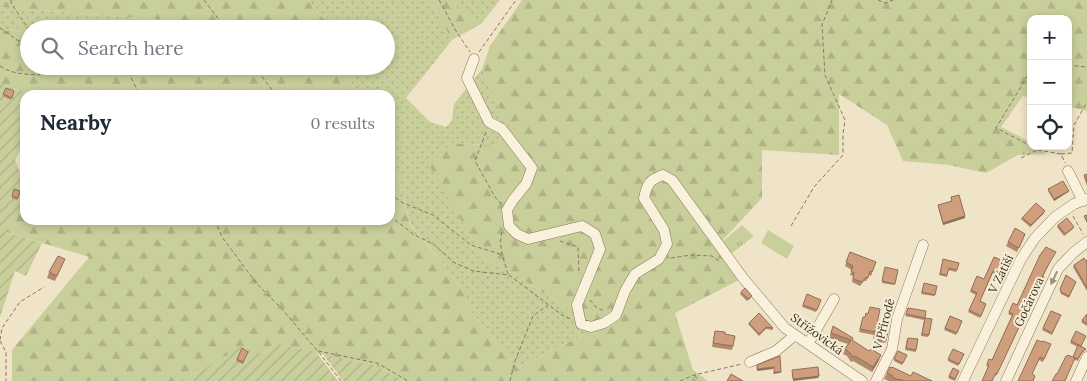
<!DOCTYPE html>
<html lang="en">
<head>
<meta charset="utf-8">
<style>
  :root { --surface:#fff; --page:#f6f6f7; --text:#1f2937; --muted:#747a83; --line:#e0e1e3 }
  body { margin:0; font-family:Lora,serif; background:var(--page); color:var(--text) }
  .controls { position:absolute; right:15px; top:15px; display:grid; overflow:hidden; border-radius:10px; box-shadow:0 2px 8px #0003 }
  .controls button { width:45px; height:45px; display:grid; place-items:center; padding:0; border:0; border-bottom:1px solid var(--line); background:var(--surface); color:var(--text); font:25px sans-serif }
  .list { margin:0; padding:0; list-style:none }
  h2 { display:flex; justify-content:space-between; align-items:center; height:65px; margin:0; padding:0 20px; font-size:21px }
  h2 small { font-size:16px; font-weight:400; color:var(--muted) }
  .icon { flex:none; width:28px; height:28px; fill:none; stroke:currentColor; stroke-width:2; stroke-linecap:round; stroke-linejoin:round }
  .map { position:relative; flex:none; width:1087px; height:381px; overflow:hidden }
  .search { position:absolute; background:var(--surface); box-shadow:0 2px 8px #0003; left:20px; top:20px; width:375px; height:55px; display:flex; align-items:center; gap:12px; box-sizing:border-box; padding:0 18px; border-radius:28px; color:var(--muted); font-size:19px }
  .panel { position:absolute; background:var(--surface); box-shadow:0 2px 8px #0003; left:20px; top:90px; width:375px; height:135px; border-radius:15px }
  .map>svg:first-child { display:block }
  .grass { fill:url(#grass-dots) }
  .forest { fill:url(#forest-firs) }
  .park { fill:url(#park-tufts) }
  .garden { fill:url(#garden-furrows) }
  .pitch { fill:#c9cf9b }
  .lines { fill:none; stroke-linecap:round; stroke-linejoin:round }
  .minor-casing { stroke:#8d765c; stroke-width:11 }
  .path { stroke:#8d765c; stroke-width:1; stroke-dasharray:4 2.5; stroke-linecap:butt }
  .minor { stroke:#faf1dc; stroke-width:10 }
  .wall { fill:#b2896c }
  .shaded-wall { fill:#916f58 }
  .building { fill:#cf9f7d; stroke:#916f58 }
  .oneway { fill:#9c907e }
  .labels { text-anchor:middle; stroke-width:4; stroke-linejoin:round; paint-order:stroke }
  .street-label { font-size:12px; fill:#3d2e20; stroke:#f7eed8 }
</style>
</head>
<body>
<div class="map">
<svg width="1087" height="381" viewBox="0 0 1087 381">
  <defs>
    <pattern id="grass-dots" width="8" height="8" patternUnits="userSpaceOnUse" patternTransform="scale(1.25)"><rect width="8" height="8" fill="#c9cf9b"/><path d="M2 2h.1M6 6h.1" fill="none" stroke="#aeb285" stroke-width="1.8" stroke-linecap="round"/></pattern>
    <pattern id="forest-firs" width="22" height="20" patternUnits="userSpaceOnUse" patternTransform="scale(1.25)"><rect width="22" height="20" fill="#c9cf9b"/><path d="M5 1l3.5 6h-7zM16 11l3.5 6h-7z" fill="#aeb285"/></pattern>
    <pattern id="park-tufts" width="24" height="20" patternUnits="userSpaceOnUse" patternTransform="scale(1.25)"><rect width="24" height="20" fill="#c9cf9b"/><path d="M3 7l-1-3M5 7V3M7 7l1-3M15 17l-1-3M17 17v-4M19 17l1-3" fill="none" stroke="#aeb285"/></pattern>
    <pattern id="garden-furrows" width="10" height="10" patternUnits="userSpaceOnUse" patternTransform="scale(1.25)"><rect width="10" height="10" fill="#c9cf9b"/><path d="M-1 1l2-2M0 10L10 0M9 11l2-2" fill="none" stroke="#aeb285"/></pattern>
  </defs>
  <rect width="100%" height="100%" fill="#f0e4c8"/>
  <!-- grass -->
  <path class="grass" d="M 308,0 L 430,0 L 452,40 L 406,98 L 430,122 L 446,127 L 452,120 L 454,104 L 482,69 L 509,128 L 501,138 L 498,146 L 453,143 L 430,165 L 484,260 L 504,268 L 599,327 L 517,368 L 470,310 L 465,294 L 449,271 L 410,224 L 398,175 L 390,172 L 390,95 L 358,95 L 342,66 L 386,66 L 386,29 L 334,29 L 318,13 Z
    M 452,0 L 500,0 L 481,24 L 458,10 Z
    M 0,7 L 277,29 L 29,29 L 29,32 L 0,30 Z"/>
  <!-- forest -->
  <path class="forest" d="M 0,0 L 308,0 L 318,13 L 334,29 L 277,29 L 0,7 Z
    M 430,0 L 452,0 L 458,10 L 481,24 L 452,40 Z
    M 522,0 L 1087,0 L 1087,111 L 1068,106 L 1068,19 L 1031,19 L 1031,98 L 1023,96 L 1001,127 L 1031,142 L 1031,146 L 1038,146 L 1046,154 L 1018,155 L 986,173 L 949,165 L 903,161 L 887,125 L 839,94 L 839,155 L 762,150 L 762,198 L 720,243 L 739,280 L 675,313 L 693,370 L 708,381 L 404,381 L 376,366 L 274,343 L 264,355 L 204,369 L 180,381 L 12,381 L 12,350 L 89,257 L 6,232 L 22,209 L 25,201 L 25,220 L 390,220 L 390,172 L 398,175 L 410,225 L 449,271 L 465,294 L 470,310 L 517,368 L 599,327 L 504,268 L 484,260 L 429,165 L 453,143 L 498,146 L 501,138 L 509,129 L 482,69 L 490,46 Z
    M 0,30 L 29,32 L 29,66 L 342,66 L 358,95 L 32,95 L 0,83 Z"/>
  <!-- park -->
  <path class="park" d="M 742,225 L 754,236 L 731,254 L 722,242 Z"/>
  <!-- garden -->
  <path class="garden" d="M 0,83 L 32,95 L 25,95 L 25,141 L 15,160 C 20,173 28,188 25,202 C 22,213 12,223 6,232 L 42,243 L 26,276 L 15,271 L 0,317 Z
    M 274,343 L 316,352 L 338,381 L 180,381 L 204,369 L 242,346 L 264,355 Z
    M 323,354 L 376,366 L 404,381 L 343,381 Z"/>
  <!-- pitch -->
  <path class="pitch" d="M 768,230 L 794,246 L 787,259 L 761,243 Z"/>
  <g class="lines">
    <defs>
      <path id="minor" d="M 474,59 L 467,78 L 489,122 L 502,129 L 532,168 L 526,184 L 513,200 L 507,210 L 509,226 L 517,234 L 528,239 L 582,226 L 595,234 L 600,249 L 577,305 L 581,324 L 591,327 L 604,323 L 616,315 L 625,291 L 635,274 L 659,259 L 667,244 L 664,230 L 644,198 C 647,184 649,180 663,175 L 672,180 L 743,278 L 785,328 L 862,381
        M 1068,171 L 1083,201
        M 808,344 L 834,299
        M 750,362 L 776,351 L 795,335
        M 876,381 L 892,349 L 897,319 L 923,245
        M 963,381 L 1021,259 L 1035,238 L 1055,217 L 1074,204 L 1087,199
        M 1006,381 L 1058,269 L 1073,253 L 1087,242
        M 1076,381 L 1087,357"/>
    </defs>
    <!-- minor casing -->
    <use href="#minor" class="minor-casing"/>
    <!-- path -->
    <path class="path" d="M 11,0 L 11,3 L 29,30
      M 204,0 L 226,29
      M 439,0 L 456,31 L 470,52
      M 878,0 L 885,3 L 893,0
      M 0,28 L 17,40 L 29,44
      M 479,52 L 516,0
      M 1068,65 L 1087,67
      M 0,66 C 11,74 25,74 39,75 L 50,66
      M 65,66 C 74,75 77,76 89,72 L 92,66
      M 126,66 L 126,68 L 140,95
      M 254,66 L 276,95
      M 1031,70 L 996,128 L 1031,146
      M 486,132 L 475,161 L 495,197 L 501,204
      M 1032,147 L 1038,150 L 1061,154 L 1065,163
      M 1061,154 L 1072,153 L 1074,125 L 1087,102
      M 1021,158 L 1037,150
      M 390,194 L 403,203 L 433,215 L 471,245 L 503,255
      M 1073,216 L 1083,234
      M 215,220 L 222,237 L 257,284 L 282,309 L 321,355 L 341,381
      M 395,220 L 413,234 L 433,244 L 455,263 L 473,271 L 509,275 L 562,315 L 571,319
      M 791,226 L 814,187 L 843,155 L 843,134 L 845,120 L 825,75 L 822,25 L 832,0
      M 502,232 C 498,245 504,261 508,274
      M 560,241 L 578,247 L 579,274
      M 671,258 L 691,255 L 712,256 L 720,262
      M 590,300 L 596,307 L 604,311
      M 0,340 L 2,328 L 20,302 L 44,287
      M 0,341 L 6,352 L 6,381
      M 318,351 L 377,363 L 408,381
      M 695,375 L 698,381
      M 510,381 L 515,361 L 533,316 L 548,305
      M 680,381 L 694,375 L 742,364"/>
    <!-- minor -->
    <use href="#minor" class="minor"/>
  </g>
  <!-- wall -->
  <path class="wall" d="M 6,88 L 14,91 L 11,100 L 3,96 Z
    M 1087,174 L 1087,186 L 1084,177 L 1084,175 Z
    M 14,189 L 20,191 L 17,200 L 12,198 Z
    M 1048,189 L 1068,192 L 1054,201 L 1048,191 Z
    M 951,197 L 965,218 L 943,225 L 938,207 L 938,205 L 951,202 Z
    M 1044,213 L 1030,227 L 1021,219 L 1022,218 Z
    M 1058,225 L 1074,227 L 1073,229 L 1064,236 L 1057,227 Z
    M 1025,234 L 1017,252 L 1006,246 L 1008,242 Z
    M 850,252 L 876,262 L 871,276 L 869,275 L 866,281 L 864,281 L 860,286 L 852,282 L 853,276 L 850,275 L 852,270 L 845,266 Z
    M 1056,252 L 1049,263 L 1043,277 L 1038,290 L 1036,291 L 996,376 L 995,375 L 989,367 L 986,366 L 987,364 L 992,360 L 1012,316 L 1008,314 L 1013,303 L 1017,305 Z
    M 65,259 L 55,281 L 47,278 L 49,272 Z
    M 943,259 L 959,263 L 956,272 L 948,270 L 947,277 L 939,275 Z
    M 1087,260 L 1087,291 L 1073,267 L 1074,265 Z
    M 1006,262 L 1000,276 L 993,273 L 980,301 L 986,304 L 980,318 L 968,312 L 976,295 L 970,292 L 977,276 L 984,279 Z
    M 885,269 L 898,270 L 894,285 L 882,283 Z
    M 1066,275 L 1076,282 L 1069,298 L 1061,294 L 1060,290 Z
    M 924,283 L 937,286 L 934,296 L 921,294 Z
    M 741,292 L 751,298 L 747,301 L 740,294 Z
    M 807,294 L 821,300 L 816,312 L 802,307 Z
    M 908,308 L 925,318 L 924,320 L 905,316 Z
    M 1051,311 L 1061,315 L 1052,335 L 1042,330 Z
    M 866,313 L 876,329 L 886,341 L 885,343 L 873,341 L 874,335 L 859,332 L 863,317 L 865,317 Z
    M 1087,314 L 1087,326 L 1081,322 Z
    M 950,316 L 962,321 L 956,335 L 944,330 Z
    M 924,320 L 929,335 L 928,337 L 921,336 Z
    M 749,323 L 773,328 L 773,330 L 766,329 L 759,336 L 748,324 Z
    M 833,326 L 879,360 L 872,372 L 853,361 L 851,362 L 847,356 L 843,354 L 845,349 L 848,344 L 829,338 Z
    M 715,331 L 725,334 L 733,346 L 732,350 L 712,347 Z
    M 1076,331 L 1081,346 L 1085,350 L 1081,354 L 1078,361 L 1075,360 L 1057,374 L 1073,357 L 1078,347 L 1070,343 Z
    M 907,339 L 916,350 L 916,352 L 905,350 Z
    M 1051,344 L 1043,362 L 1039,360 L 1018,381 Z
    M 242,348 L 248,352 L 243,364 L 236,361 Z
    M 964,354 L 958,366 L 948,361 L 948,359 Z
    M 907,355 L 902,365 L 894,361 L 894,359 Z
    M 953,368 L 959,371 L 955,381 L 948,378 Z
    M 887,373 L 911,376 L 932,381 L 889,381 L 884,379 Z"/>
  <!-- shaded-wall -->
  <path class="shaded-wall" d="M 1069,191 L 1068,192 L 1054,201 L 1054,199 Z
    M 1045,211 L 1044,213 L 1030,227 L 1031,225 Z
    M 965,216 L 965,218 L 943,225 L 943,223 Z
    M 881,355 L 879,360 L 872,372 L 873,367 Z
    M 774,367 L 773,369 L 757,371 L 757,369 Z
    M 774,372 L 781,372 L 780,373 L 773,374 Z
    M 819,376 L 818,378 L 793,381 L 793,379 Z"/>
  <!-- building -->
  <path class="building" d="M 6,88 L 14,91 L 12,98 L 3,94 Z
    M 1087,174 L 1087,182 L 1084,175 Z
    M 1063,181 L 1069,191 L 1054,199 L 1048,189 Z
    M 14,189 L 20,191 L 18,198 L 12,196 Z
    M 959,195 L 965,216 L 943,223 L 938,205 L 952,201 L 951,197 Z
    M 1036,203 L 1045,211 L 1031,225 L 1022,218 Z
    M 1087,215 L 1087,222 L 1084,216 Z
    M 1067,218 L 1074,227 L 1065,234 L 1058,225 Z
    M 1015,228 L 1025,234 L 1019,248 L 1008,242 Z
    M 1046,247 L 1056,252 L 1050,262 L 1042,277 L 1044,277 L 1039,288 L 1037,289 L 997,374 L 996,373 L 992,381 L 982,381 L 989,365 L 987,364 L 989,359 L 992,360 L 1013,314 L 1009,312 L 1013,303 L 1017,305 L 1040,255 Z
    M 850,252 L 876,262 L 872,272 L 870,271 L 868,278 L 866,277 L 862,282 L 853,279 L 854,273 L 851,271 L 853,266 L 846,262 Z
    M 58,256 L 65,259 L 57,276 L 49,272 Z
    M 994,257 L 1006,262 L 1000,274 L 993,271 L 980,301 L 986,304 L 981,316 L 969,310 L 977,293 L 971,290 L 977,276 L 984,279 Z
    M 1084,258 L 1086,261 L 1087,260 L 1087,288 L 1074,265 Z
    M 943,259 L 959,263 L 957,270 L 949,268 L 947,275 L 940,274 Z
    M 885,267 L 898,270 L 895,284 L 882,281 Z
    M 1066,275 L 1076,282 L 1069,296 L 1061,292 L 1060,289 Z
    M 924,283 L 937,286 L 935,295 L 922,292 Z
    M 745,288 L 752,296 L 748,299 L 741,292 Z
    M 807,294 L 821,300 L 817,310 L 803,305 Z
    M 870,307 L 880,309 L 876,329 L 888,331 L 886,341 L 874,338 L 875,332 L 860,329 L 863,317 L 865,317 L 866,313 L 868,314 Z
    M 908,308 L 926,311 L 925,318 L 906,314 Z
    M 1051,311 L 1061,315 L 1052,333 L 1043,328 Z
    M 759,313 L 773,328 L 766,327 L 759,334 L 749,323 Z
    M 1087,314 L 1087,324 L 1082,320 Z
    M 950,316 L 962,321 L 957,333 L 945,328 Z
    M 925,318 L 932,319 L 929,335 L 922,334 Z
    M 833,326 L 853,338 L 852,340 L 869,351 L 871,349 L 881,355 L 873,367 L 855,356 L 853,357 L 849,352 L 845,349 L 851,340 L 831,333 Z
    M 715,331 L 725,332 L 725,334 L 735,336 L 733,346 L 713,343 Z
    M 1076,331 L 1086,336 L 1081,346 L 1071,341 Z
    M 908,338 L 918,339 L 916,350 L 906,348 Z
    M 1037,340 L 1042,342 L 1043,341 L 1051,344 L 1044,359 L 1040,357 L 1032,374 L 1035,376 L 1033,381 L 1018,381 Z
    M 1078,345 L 1086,349 L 1082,352 L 1078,359 L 1073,357 Z
    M 242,348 L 248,352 L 243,362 L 237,359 Z
    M 953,349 L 964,354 L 959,364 L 948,359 Z
    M 898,351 L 907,355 L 903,363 L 894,359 Z
    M 1068,355 L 1075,358 L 1065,381 L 1052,381 L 1056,374 L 1057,374 L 1066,356 L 1067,356 Z
    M 780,356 L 781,372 L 774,372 L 774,367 L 757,369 L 757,365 Z
    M 818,367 L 819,376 L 793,379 L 792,370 Z
    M 890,367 L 891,368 L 892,367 L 911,376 L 913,372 L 932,381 L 904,381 L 900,379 L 899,380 L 892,377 L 893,376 L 887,373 Z
    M 953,368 L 959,371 L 955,379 L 949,376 Z
    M 731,374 L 743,381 L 727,381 Z"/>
  <!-- one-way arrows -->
  <defs><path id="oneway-solid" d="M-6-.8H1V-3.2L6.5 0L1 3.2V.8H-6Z" transform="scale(1.25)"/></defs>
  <use class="oneway" href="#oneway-solid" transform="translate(1054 278) rotate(115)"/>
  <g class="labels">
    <!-- street labels -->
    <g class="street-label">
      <text transform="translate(1001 274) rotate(-64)" y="4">V Zátiší</text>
      <text transform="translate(1029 302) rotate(-65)" y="4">Gočárova</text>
      <text transform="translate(884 324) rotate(-75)" y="4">V Přírodě</text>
      <text transform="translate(817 334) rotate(36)" y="4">Střížovická</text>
    </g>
  </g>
</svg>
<div class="controls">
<button>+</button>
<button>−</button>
<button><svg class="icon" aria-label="locate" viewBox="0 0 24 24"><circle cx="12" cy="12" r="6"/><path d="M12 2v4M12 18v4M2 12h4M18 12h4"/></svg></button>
</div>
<div class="search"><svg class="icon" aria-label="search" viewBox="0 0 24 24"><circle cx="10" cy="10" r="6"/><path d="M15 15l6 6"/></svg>Search here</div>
<section class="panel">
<h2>Nearby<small>0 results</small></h2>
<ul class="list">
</ul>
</section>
</div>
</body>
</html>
